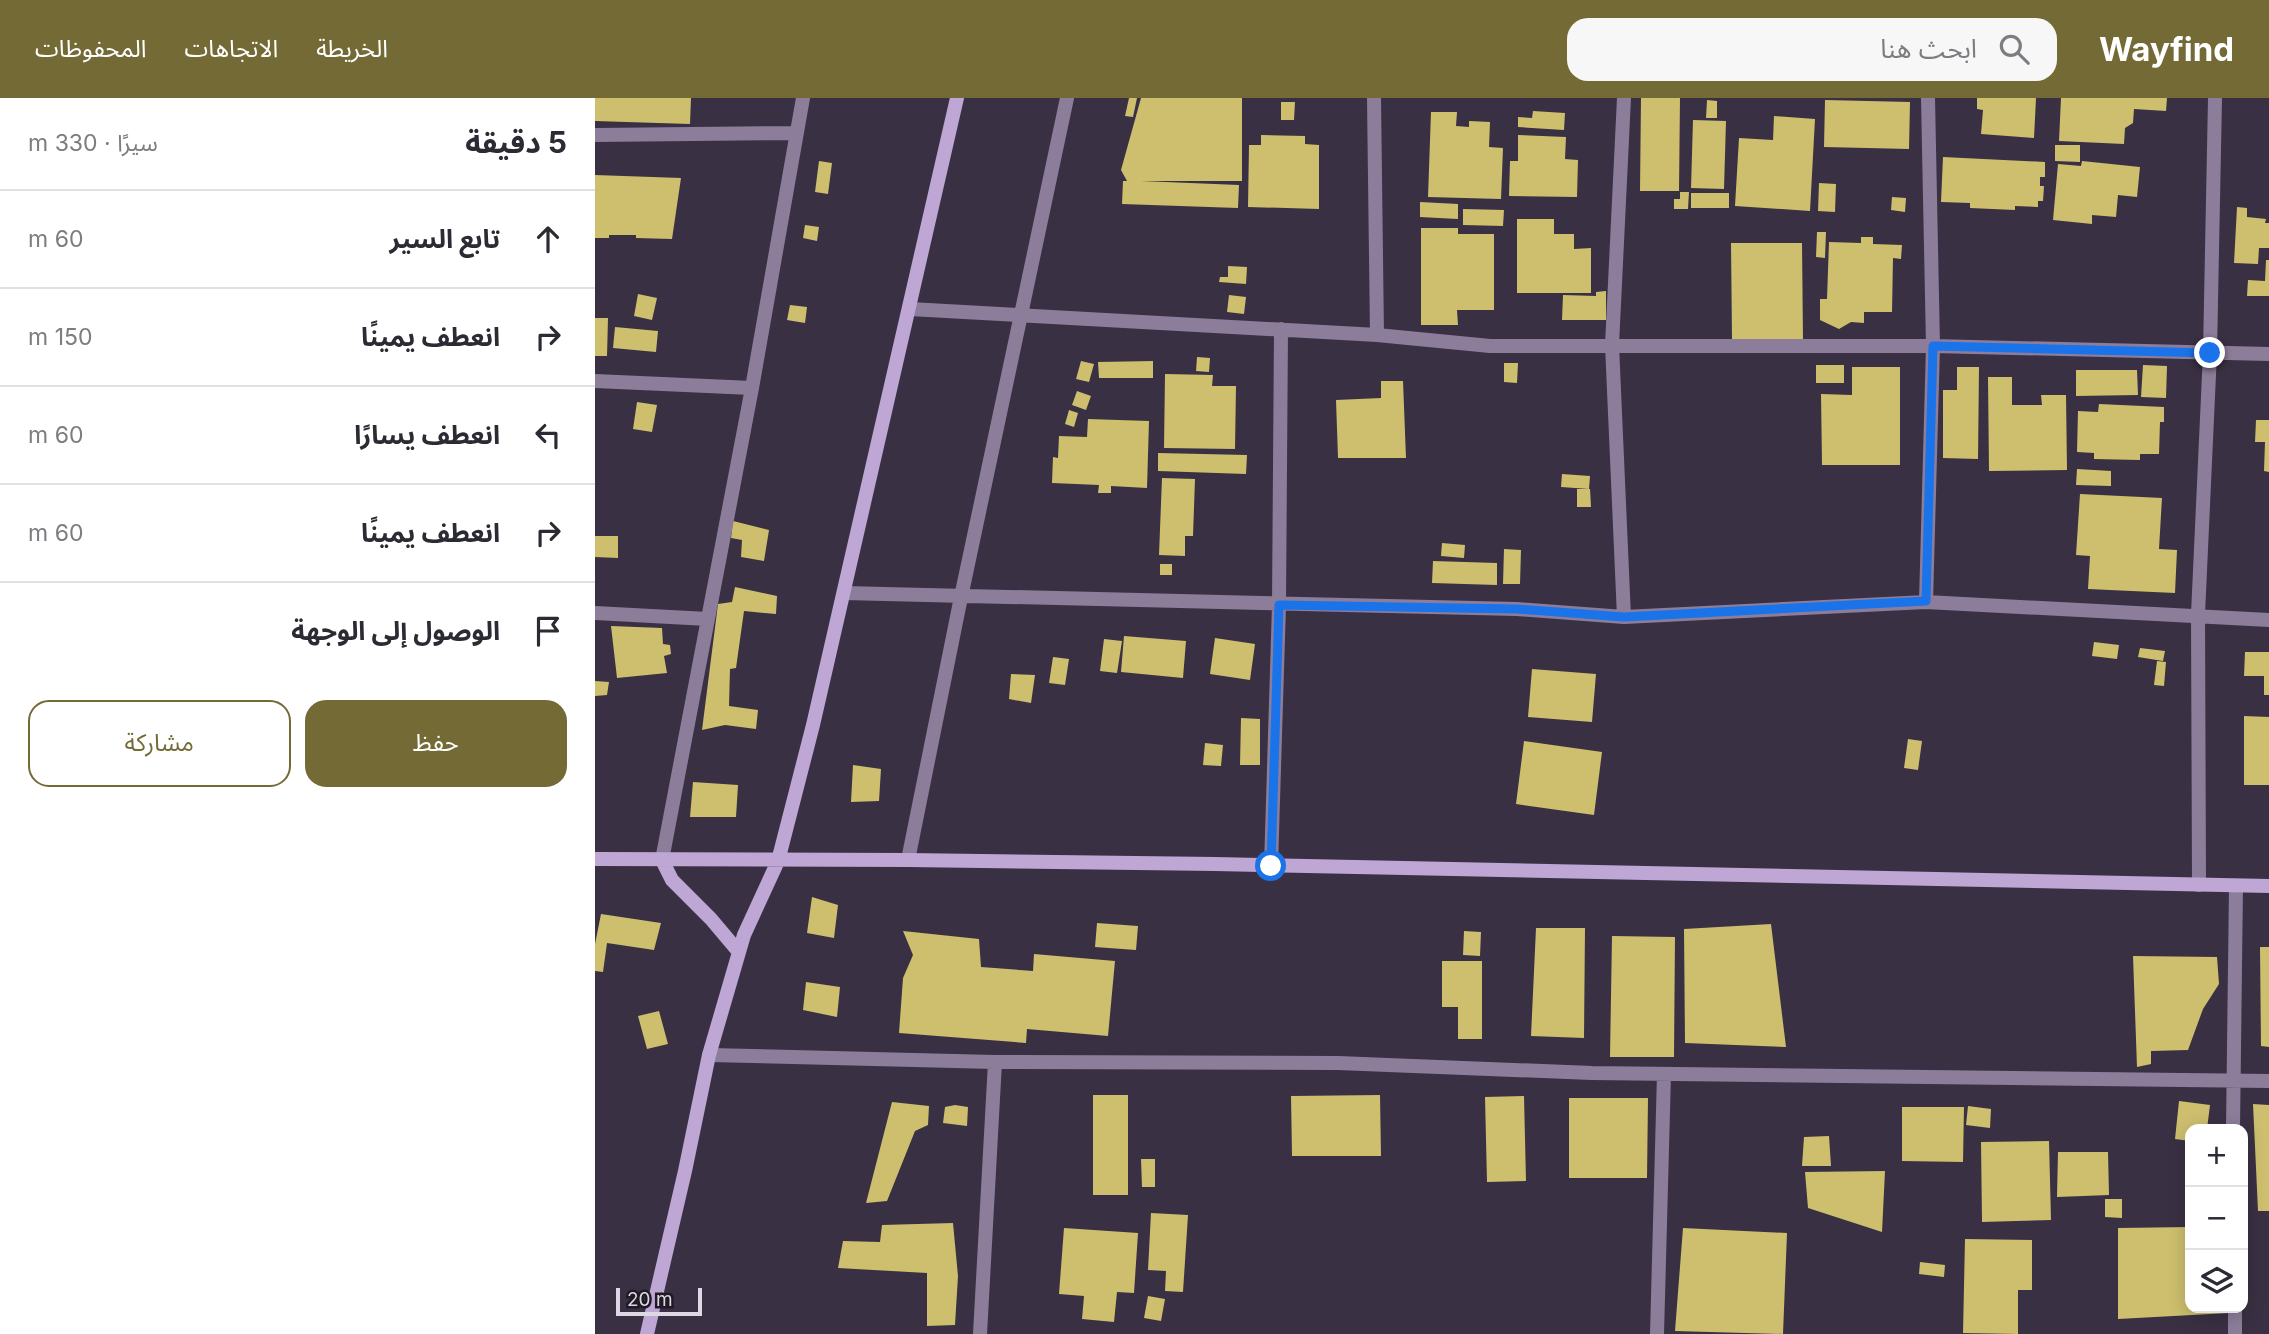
<!DOCTYPE html>
<html lang="ar">
<head>
<meta charset="utf-8">
<style>
  :root { --surface:#fff; --page:#f7f7f7; --text:#2b2b33; --muted:#7c7c81; --line:#e1e1e2; --accent:#746a35 }
  body { margin:0; font-family:Inter,"Noto Sans Arabic",sans-serif; background:var(--page); color:var(--text); direction:rtl }
  .controls { position:absolute; right:21px; bottom:21px; display:grid; overflow:hidden; border-radius:14px; box-shadow:0 4px 18px #0003 }
  .controls button { width:63px; height:63px; display:grid; place-items:center; padding:0; border:0; border-bottom:2px solid var(--line); background:var(--surface); color:var(--text); font:35px sans-serif }
  .scale { position:absolute; left:21px; bottom:18px; width:86px; box-sizing:border-box; padding-left:7px; border:4px solid #ded8e4; border-top:0; font-size:19px; line-height:24px; white-space:nowrap; color:#ded8e4; -webkit-text-stroke:5px #1f1a23; paint-order:stroke }
  .stop { position:absolute; width:21px; height:21px; margin:-16px; border:5px solid #1a73e8; border-radius:50%; background:#fff }
  .stop.end { background:#1a73e8; border-color:#fff; box-shadow:0 2px 7px #0008 }
  .list { margin:0; padding:0; list-style:none }
  h2 { display:flex; justify-content:space-between; align-items:center; height:91px; margin:0; padding:0 28px; font-size:30px }
  h2 small { font-size:23px; font-weight:400; color:var(--muted) }
  .list li { display:grid; grid-template-columns:46px 1fr auto; gap:21px; align-items:center; box-sizing:border-box; height:98px; padding:0 28px; border-top:2px solid var(--line) }
  .list b { display:block; font-size:26px; white-space:nowrap }
  .list em { font-size:23px; font-style:normal; color:var(--muted) }
  .actions { display:flex; gap:14px; padding:21px 28px }
  .actions a { flex:1; padding:16px 0; border:2px solid var(--accent); border-radius:21px; text-align:center; font-size:24px; color:var(--accent) }
  .actions .main { background:var(--accent); color:#fff }
  .icon { flex:none; width:38px; height:38px; fill:none; stroke:currentColor; stroke-width:2; stroke-linecap:round; stroke-linejoin:round }
  .map { position:relative; flex:none; width:1674px; height:1236px; overflow:hidden; direction:ltr }
  header { display:flex; align-items:center; gap:42px; box-sizing:border-box; height:98px; padding:0 35px; background:var(--accent); color:#fff }
  header strong { font-size:33px }
  nav { display:flex; gap:38px; margin-inline-start:auto; font-size:24px }
  .search { width:490px; height:63px; background:var(--page); display:flex; align-items:center; gap:18px; box-sizing:border-box; padding:0 24px; border-radius:21px; color:var(--muted); font-size:26px }
  main { display:flex }
  aside { flex:1; background:var(--surface) }
  .map>svg:first-child { display:block }
  .building { fill:#cdbf6e }
  .lines { fill:none; stroke-linecap:round; stroke-linejoin:round }
  .street { stroke:#8c7e9b; stroke-width:14 }
  .secondary { stroke:#bea6d5; stroke-width:14 }
  .route { stroke:#1a73e8; stroke-width:9 }
</style>
</head>
<body>
<header>
<strong>Wayfind</strong>
<div class="search"><svg class="icon" aria-label="search" viewBox="0 0 24 24"><circle cx="10" cy="10" r="6"/><path d="M15 15l6 6"/></svg>ابحث هنا</div>
<nav><a>الخريطة</a><a>الاتجاهات</a><a>المحفوظات</a></nav>
</header>
<main>
<div class="map">
<svg width="1674" height="1236" viewBox="0 0 1674 1236">
  <rect width="100%" height="100%" fill="#3a3043"/>
  <!-- building -->
  <path class="building" d="M 0,0 L 96,0 L 95,26 L 0,23 Z
    M 534,0 L 542,0 L 538,19 L 530,18 Z
    M 546,0 L 647,0 L 647,83 L 546,83 L 644,87 L 643,110 L 527,106 L 528,83 L 532,83 L 526,72 Z
    M 1046,0 L 1085,0 L 1084,93 L 1045,93 Z
    M 1382,0 L 1441,0 L 1439,40 L 1386,36 L 1388,12 L 1382,11 Z
    M 1466,0 L 1572,0 L 1571,13 L 1539,11 L 1538,25 L 1530,30 L 1529,46 L 1464,43 Z
    M 1112,2 L 1122,3 L 1122,20 L 1111,20 Z
    M 1230,2 L 1315,4 L 1314,51 L 1229,49 Z
    M 686,4 L 700,4 L 699,22 L 686,22 Z
    M 938,13 L 970,15 L 969,32 L 923,29 L 923,19 L 937,20 Z
    M 836,14 L 862,14 L 861,28 L 874,29 L 874,23 L 895,24 L 894,49 L 908,50 L 906,101 L 833,99 Z
    M 1179,18 L 1220,21 L 1215,113 L 1140,108 L 1144,40 L 1178,42 Z
    M 1098,22 L 1131,23 L 1129,91 L 1096,90 Z
    M 666,37 L 710,38 L 710,46 L 724,47 L 724,111 L 653,109 L 654,47 L 666,47 Z
    M 923,37 L 971,39 L 970,61 L 983,62 L 982,99 L 914,98 L 915,63 L 923,63 Z
    M 1460,47 L 1485,47 L 1485,64 L 1460,63 Z
    M 1348,59 L 1450,64 L 1450,79 L 1445,79 L 1445,88 L 1449,88 L 1448,103 L 1443,103 L 1443,109 L 1420,108 L 1420,112 L 1375,110 L 1375,105 L 1346,104 Z
    M 224,63 L 237,65 L 233,96 L 220,94 Z
    M 1487,63 L 1545,69 L 1542,99 L 1523,97 L 1521,119 L 1497,117 L 1497,126 L 1458,122 L 1463,66 L 1486,68 Z
    M 0,77 L 86,80 L 77,141 L 41,140 L 41,137 L 14,137 L 14,140 L 0,140 Z
    M 1224,85 L 1241,86 L 1240,114 L 1223,113 Z
    M 1085,94 L 1094,94 L 1093,111 L 1079,111 L 1079,101 L 1085,101 Z
    M 1096,95 L 1134,95 L 1134,110 L 1096,110 Z
    M 1297,99 L 1311,100 L 1310,114 L 1296,112 Z
    M 825,104 L 863,106 L 863,121 L 825,119 Z
    M 1642,109 L 1652,110 L 1652,119 L 1671,121 L 1670,125 L 1674,125 L 1674,150 L 1664,150 L 1663,166 L 1639,165 Z
    M 868,111 L 909,112 L 908,128 L 868,127 Z
    M 922,121 L 959,121 L 959,136 L 979,136 L 979,151 L 996,150 L 996,195 L 922,195 Z
    M 210,127 L 224,129 L 222,143 L 208,140 Z
    M 826,130 L 863,130 L 863,136 L 899,136 L 899,212 L 862,212 L 863,227 L 826,227 Z
    M 1222,134 L 1231,134 L 1230,160 L 1221,159 Z
    M 1266,139 L 1278,139 L 1278,146 L 1307,147 L 1306,161 L 1298,160 L 1297,214 L 1269,214 L 1269,225 L 1256,224 L 1244,231 L 1225,222 L 1225,201 L 1232,201 L 1234,144 L 1266,145 Z
    M 1136,145 L 1207,145 L 1208,241 L 1137,241 Z
    M 1671,162 L 1674,162 L 1674,198 L 1652,198 L 1653,182 L 1670,183 Z
    M 633,168 L 652,169 L 651,186 L 624,184 L 625,179 L 633,179 Z
    M 1011,193 L 1011,222 L 967,222 L 968,197 L 1001,198 L 1001,194 Z
    M 43,196 L 62,200 L 57,222 L 39,218 Z
    M 634,197 L 651,199 L 649,216 L 632,214 Z
    M 195,207 L 212,209 L 210,225 L 192,222 Z
    M 0,220 L 13,220 L 12,258 L 0,258 Z
    M 20,229 L 63,233 L 61,254 L 18,250 Z
    M 602,259 L 615,260 L 614,274 L 601,273 Z
    M 486,263 L 499,266 L 494,284 L 481,281 Z
    M 558,263 L 558,280 L 504,280 L 503,264 Z
    M 909,265 L 923,265 L 922,285 L 909,284 Z
    M 1221,267 L 1249,267 L 1249,285 L 1221,285 Z
    M 1548,267 L 1572,268 L 1571,300 L 1546,299 Z
    M 1257,269 L 1305,269 L 1305,367 L 1227,367 L 1226,296 L 1257,297 Z
    M 1362,269 L 1384,269 L 1383,361 L 1348,360 L 1348,292 L 1362,292 Z
    M 1481,272 L 1542,272 L 1543,297 L 1481,298 Z
    M 570,276 L 618,277 L 617,288 L 641,288 L 640,351 L 569,350 Z
    M 1393,279 L 1417,279 L 1417,307 L 1447,307 L 1446,297 L 1471,297 L 1472,372 L 1394,373 Z
    M 786,283 L 808,283 L 811,360 L 743,360 L 741,302 L 786,300 Z
    M 482,293 L 496,298 L 491,312 L 477,307 Z
    M 42,304 L 62,307 L 57,334 L 38,331 Z
    M 1504,306 L 1569,309 L 1569,324 L 1565,324 L 1564,356 L 1545,356 L 1545,362 L 1499,361 L 1499,355 L 1482,354 L 1483,313 L 1503,314 Z
    M 474,312 L 483,315 L 479,329 L 470,326 Z
    M 493,321 L 554,323 L 552,390 L 516,388 L 516,395 L 503,395 L 504,387 L 457,385 L 458,359 L 463,360 L 464,338 L 492,339 Z
    M 1661,322 L 1674,322 L 1674,374 L 1669,373 L 1670,344 L 1660,344 Z
    M 563,355 L 652,357 L 651,376 L 563,373 Z
    M 1482,371 L 1516,373 L 1516,388 L 1481,387 Z
    M 967,376 L 995,378 L 994,391 L 966,389 Z
    M 567,380 L 600,381 L 598,438 L 590,438 L 590,458 L 564,457 Z
    M 982,391 L 995,391 L 996,409 L 982,409 Z
    M 1485,396 L 1567,400 L 1564,451 L 1582,452 L 1580,495 L 1493,491 L 1495,458 L 1481,457 Z
    M 138,423 L 174,432 L 169,463 L 146,459 L 147,442 L 136,440 Z
    M 0,438 L 23,438 L 23,460 L 0,459 Z
    M 847,445 L 870,447 L 869,460 L 846,458 Z
    M 909,451 L 926,452 L 925,486 L 908,486 Z
    M 838,463 L 902,465 L 902,487 L 837,485 Z
    M 565,466 L 577,466 L 577,477 L 565,477 Z
    M 140,489 L 182,498 L 181,516 L 149,513 L 141,570 L 135,571 L 134,608 L 163,612 L 161,631 L 130,627 L 107,632 L 123,506 L 137,504 Z
    M 16,528 L 67,530 L 68,546 L 75,547 L 76,556 L 69,558 L 72,575 L 22,580 Z
    M 529,538 L 591,543 L 588,580 L 526,574 Z
    M 620,540 L 660,546 L 655,582 L 615,576 Z
    M 509,541 L 527,543 L 522,575 L 505,573 Z
    M 1499,544 L 1524,547 L 1522,561 L 1497,558 Z
    M 1545,550 L 1570,553 L 1568,563 L 1543,559 Z
    M 1650,554 L 1674,554 L 1674,597 L 1669,597 L 1669,578 L 1649,578 Z
    M 458,559 L 474,561 L 470,587 L 454,585 Z
    M 1562,563 L 1571,564 L 1569,588 L 1559,587 Z
    M 937,571 L 1001,576 L 997,624 L 933,619 Z
    M 416,576 L 440,577 L 436,605 L 414,601 Z
    M 0,583 L 14,584 L 12,597 L 0,598 Z
    M 1649,618 L 1674,619 L 1674,687 L 1649,687 Z
    M 646,620 L 665,621 L 665,667 L 645,667 Z
    M 1313,641 L 1327,643 L 1323,672 L 1309,670 Z
    M 929,643 L 1007,654 L 999,717 L 921,706 Z
    M 610,645 L 628,647 L 626,668 L 608,667 Z
    M 258,667 L 286,671 L 284,703 L 256,704 Z
    M 98,684 L 143,687 L 141,719 L 95,719 Z
    M 217,799 L 243,807 L 239,840 L 212,835 Z
    M 6,816 L 66,825 L 59,852 L 12,845 L 8,874 L 0,873 L 0,846 Z
    M 502,825 L 543,828 L 541,852 L 500,849 Z
    M 1176,826 L 1191,949 L 1090,945 L 1089,831 Z
    M 941,830 L 990,830 L 989,940 L 936,938 Z
    M 308,833 L 384,841 L 386,869 L 438,873 L 439,856 L 520,863 L 513,938 L 432,931 L 431,945 L 304,935 L 308,880 L 318,857 Z
    M 869,833 L 886,834 L 885,858 L 868,857 Z
    M 1017,838 L 1080,839 L 1079,959 L 1015,959 Z
    M 1665,849 L 1674,849 L 1674,949 L 1666,948 Z
    M 1538,858 L 1622,859 L 1624,886 L 1608,911 L 1593,952 L 1556,953 L 1556,966 L 1542,969 Z
    M 847,863 L 887,863 L 887,941 L 863,941 L 863,909 L 847,909 Z
    M 211,884 L 245,889 L 242,919 L 208,912 Z
    M 64,913 L 73,946 L 52,951 L 43,918 Z
    M 498,997 L 533,997 L 533,1097 L 498,1097 Z
    M 785,997 L 786,1058 L 697,1058 L 696,998 Z
    M 929,998 L 931,1083 L 892,1084 L 890,999 Z
    M 974,1000 L 1053,1000 L 1052,1080 L 974,1080 Z
    M 1584,1003 L 1615,1007 L 1612,1031 L 1595,1031 L 1595,1043 L 1580,1041 Z
    M 297,1004 L 334,1008 L 333,1027 L 320,1033 L 292,1103 L 271,1105 Z
    M 1658,1006 L 1674,1007 L 1674,1113 L 1663,1113 Z
    M 360,1007 L 373,1009 L 372,1028 L 348,1025 L 350,1009 Z
    M 1373,1008 L 1396,1011 L 1395,1030 L 1371,1027 Z
    M 1307,1009 L 1369,1009 L 1368,1064 L 1307,1063 Z
    M 1234,1038 L 1236,1068 L 1207,1068 L 1209,1039 Z
    M 1454,1043 L 1456,1122 L 1387,1124 L 1386,1044 Z
    M 1463,1054 L 1513,1054 L 1514,1097 L 1462,1099 Z
    M 546,1061 L 560,1061 L 560,1089 L 547,1089 Z
    M 1290,1073 L 1287,1134 L 1213,1110 L 1210,1074 Z
    M 1510,1101 L 1527,1101 L 1527,1120 L 1510,1119 Z
    M 556,1115 L 593,1117 L 588,1194 L 570,1193 L 571,1173 L 553,1172 Z
    M 358,1125 L 363,1178 L 360,1227 L 332,1228 L 332,1175 L 243,1170 L 248,1143 L 285,1144 L 287,1127 Z
    M 1595,1129 L 1595,1210 L 1634,1210 L 1634,1215 L 1523,1221 L 1523,1130 Z
    M 469,1130 L 543,1135 L 539,1195 L 522,1194 L 519,1224 L 487,1221 L 489,1198 L 464,1196 Z
    M 1088,1130 L 1192,1135 L 1188,1236 L 1080,1233 Z
    M 1370,1141 L 1437,1142 L 1437,1192 L 1423,1192 L 1423,1236 L 1368,1235 Z
    M 1325,1164 L 1350,1167 L 1349,1179 L 1324,1176 Z
    M 553,1198 L 570,1201 L 566,1223 L 549,1220 Z"/>
  <g class="lines">
    <!-- street -->
    <path class="street" d="M 779,0 L 782,237
      M 1029,0 L 1017,247 L 1029,519
      M 0,37 L 200,35
      M 315,211 L 782,237 L 895,248 L 1338,248 L 1674,256
      M 0,283 L 157,290
      M 249,495 L 922,511 L 1029,519 L 1331,504 L 1674,522
      M 1331,504 L 1338,248 L 1333,0
      M 0,515 L 113,521
      M 67,762 L 157,290 L 208,0
      M 313,762 L 366,499 L 472,0
      M 676,768 L 684,507 L 686,231
      M 1604,787 L 1603,516 L 1615,255 L 1620,0
      M 114,957 L 400,964 L 743,965 L 997,975 L 1674,983
      M 1638,1031 L 1641,788
      M 1640,1210 L 1640,1236
      M 385,1236 L 400,964
      M 1062,1236 L 1069,976"/>
    <!-- secondary -->
    <path class="secondary" d="M 0,761 L 313,762 L 620,766 L 1674,788
      M 67,762 L 77,782 L 116,821 L 143,853
      M 52,1236 L 90,1073 L 114,957 L 149,837 L 183,763 L 218,627 L 362,0"/>
  </g>
  <g class="lines">
    <!-- route -->
    <path class="route" d="M 676,768 L 684,507 L 922,511 L 1029,519 L 1331,503 L 1338,248 L 1615,255"/>
  </g>
</svg>
<div class="controls">
<button>+</button>
<button>−</button>
<button><svg class="icon" aria-label="layers" viewBox="0 0 24 24"><path d="M12 4l9 5-9 5-9-5zM3 14l9 5 9-5"/></svg></button>
</div>
<div class="scale">20 m</div>
<div class="stop" style="left:676px;top:768px"></div>
<div class="stop end" style="left:1615px;top:255px"></div>
</div>
<aside>
<h2>5 دقيقة<small>سيرًا · 330 m</small></h2>
<ul class="list">
<li><svg class="icon" aria-label="ahead" viewBox="0 0 24 24"><path d="M12 20V5M6 11l6-6 6 6"/></svg><div><b>تابع السير</b></div><em>60 m</em></li>
<li><svg class="icon" aria-label="right" viewBox="0 0 24 24"><path d="M7 20v-9h11M14 6l5 5-5 5"/></svg><div><b>انعطف يمينًا</b></div><em>150 m</em></li>
<li><svg class="icon" aria-label="left" viewBox="0 0 24 24"><path d="M17 20v-9H6M10 6l-5 5 5 5"/></svg><div><b>انعطف يسارًا</b></div><em>60 m</em></li>
<li><svg class="icon" aria-label="right" viewBox="0 0 24 24"><path d="M7 20v-9h11M14 6l5 5-5 5"/></svg><div><b>انعطف يمينًا</b></div><em>60 m</em></li>
<li><svg class="icon" aria-label="arrive" viewBox="0 0 24 24"><path d="M6 21V4h12l-3 4 3 4H6"/></svg><div><b>الوصول إلى الوجهة</b></div></li>
</ul>
<div class="actions"><a class="main">حفظ</a><a>مشاركة</a></div>
</aside>
</main>
</body>
</html>
